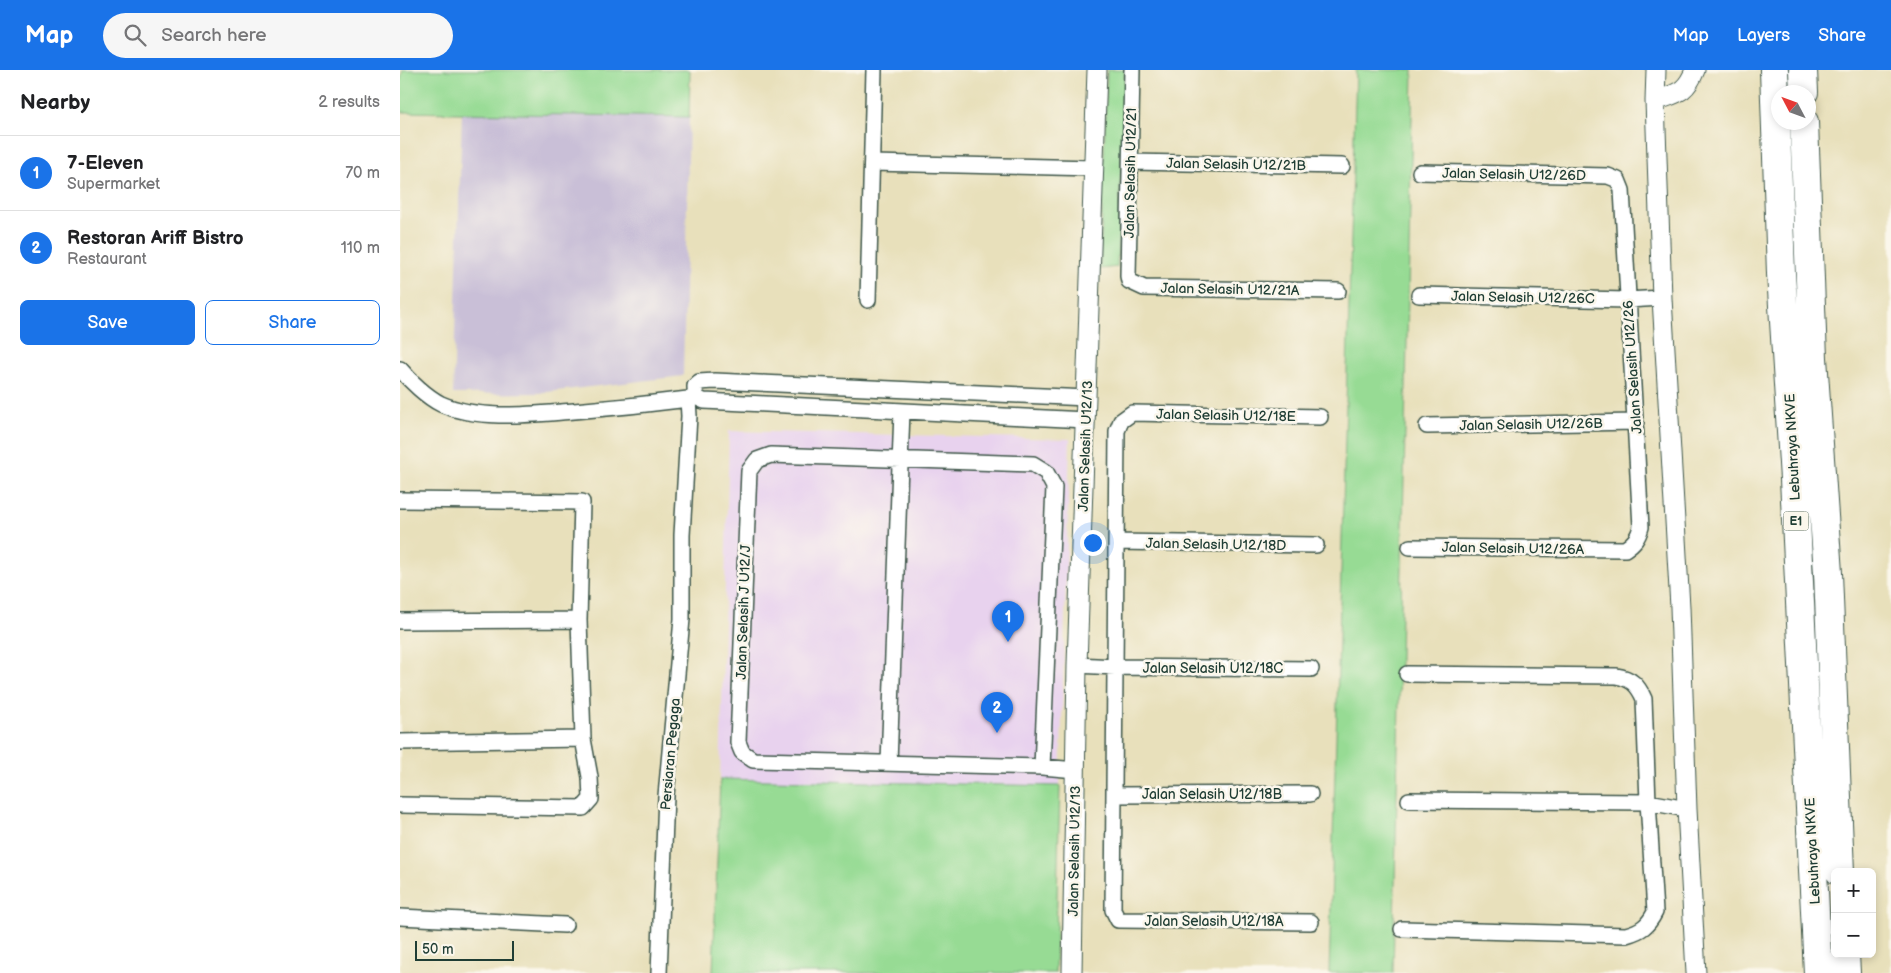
<!DOCTYPE html>
<html lang="en">
<head>
<meta charset="utf-8">
<style>
  :root { --surface:#fff; --page:#f6f6f6; --text:#202124; --muted:#757577; --line:#e0e0e0; --accent:#1a73e8 }
  body { margin:0; font-family:"Balsamiq Sans",sans-serif; background:var(--page); color:var(--text) }
  .controls { position:absolute; right:15px; bottom:15px; display:grid; overflow:hidden; border-radius:8px; box-shadow:0 2px 8px #0003 }
  .controls button { width:45px; height:45px; display:grid; place-items:center; padding:0; border:0; border-bottom:1px solid var(--line); background:var(--surface); color:var(--text); font:25px sans-serif }
  .compass { position:absolute; left:1371px; top:15px; width:45px; height:45px; border-radius:50%; background:var(--surface); box-shadow:0 2px 8px #0003; rotate:311deg }
  .scale { position:absolute; left:15px; bottom:12px; width:99px; box-sizing:border-box; padding-left:5px; border:2px solid #1f3d34; border-top:0; font-size:14px; line-height:18px; white-space:nowrap; color:#1f3d34; -webkit-text-stroke:4px #fbf7ec; paint-order:stroke }
  .you { position:absolute; left:692px; top:472px; width:18px; height:18px; margin:-12px; border:4px solid #fff; border-radius:50%; background:#1a73e8; box-shadow:0 0 0 8px #1a73e833 }
  .badge { display:grid; place-items:center; width:32px; height:32px; border-radius:50%; background:var(--accent); color:#fff; font-size:16px; font-weight:700 }
  .pin { position:absolute; translate:-50% -41px; filter:drop-shadow(0 1px 2px #0008) }
  .pin::after { content:''; position:absolute; top:26px; width:18px; height:15px; background:inherit; clip-path:polygon(0 0,100% 0,50% 100%) }
  .list { margin:0; padding:0; list-style:none }
  h2 { display:flex; justify-content:space-between; align-items:center; height:65px; margin:0; padding:0 20px; font-size:21px }
  h2 small { font-size:16px; font-weight:400; color:var(--muted) }
  .list li { display:grid; grid-template-columns:32px 1fr auto; gap:15px; align-items:center; box-sizing:border-box; height:75px; padding:0 20px; border-top:1px solid var(--line) }
  .list b { display:block; font-size:19px; white-space:nowrap }
  .list p { margin:0; font-size:16px; white-space:nowrap; color:var(--muted) }
  .list em { font-size:16px; font-style:normal; color:var(--muted) }
  .actions { display:flex; gap:10px; padding:15px 20px }
  .actions a { flex:1; padding:11px 0; border:1px solid var(--accent); border-radius:8px; text-align:center; font-size:18px; color:var(--accent) }
  .actions .main { background:var(--accent); color:#fff }
  .icon { flex:none; width:28px; height:28px; fill:none; stroke:currentColor; stroke-width:2; stroke-linecap:round; stroke-linejoin:round }
  .map { position:relative; flex:none; width:1491px; height:903px; overflow:hidden }
  header { display:flex; align-items:center; gap:30px; box-sizing:border-box; height:70px; padding:0 25px; background:var(--accent); color:#fff }
  header strong { font-size:24px }
  nav { display:flex; gap:28px; margin-inline-start:auto; font-size:18px }
  .search { width:350px; height:45px; background:var(--page); display:flex; align-items:center; gap:12px; box-sizing:border-box; padding:0 18px; border-radius:28px; color:var(--muted); font-size:19px }
  main { display:flex }
  aside { flex:1; background:var(--surface) }
  .map>svg:first-child { display:block }
  .built { fill:#e8d2ee }
  .industrial { fill:#c9bfd7 }
  .green { fill:#97db94; stroke:#5b8c64 }
  .lines { fill:none; stroke-linecap:round; stroke-linejoin:round }
  .minor-casing { stroke:#3d5548; stroke-width:18 }
  .tertiary-casing { stroke:#3d5548; stroke-width:21 }
  .motorway-casing { stroke:#3d5548; stroke-width:30 }
  .minor { stroke:#fff; stroke-width:15 }
  .tertiary { stroke:#fff; stroke-width:19 }
  .motorway { stroke:#fff; stroke-width:28 }
  .labels { text-anchor:middle; stroke-width:5; stroke-linejoin:round; paint-order:stroke }
  .shield { fill:#fbf7ec; stroke:#61756b; stroke-width:1 }
  .shield-label { font-size:12px; font-weight:bold; fill:#1f3d34 }
  .street-label { font-size:14px; fill:#1f3d34; stroke:#fbf7ec }
</style>
</head>
<body>
<header>
<strong>Map</strong>
<div class="search"><svg class="icon" aria-label="search" viewBox="0 0 24 24"><circle cx="10" cy="10" r="6"/><path d="M15 15l6 6"/></svg>Search here</div>
<nav><a>Map</a><a>Layers</a><a>Share</a></nav>
</header>
<main>
<aside>
<h2>Nearby<small>2 results</small></h2>
<ul class="list">
<li><span class="badge">1</span><div><b>7-Eleven</b><p>Supermarket</p></div><em>70 m</em></li>
<li><span class="badge">2</span><div><b>Restoran Ariff Bistro</b><p>Restaurant</p></div><em>110 m</em></li>
</ul>
<div class="actions"><a class="main">Save</a><a>Share</a></div>
</aside>
<div class="map">
<svg width="1491" height="903" viewBox="0 0 1491 903">
  <rect width="100%" height="100%" fill="#fbf7ec"/>
  <filter id="ink" filterUnits="userSpaceOnUse"><feTurbulence type="fractalNoise" baseFrequency=".02" numOctaves="2"/><feDisplacementMap in="SourceGraphic" scale="10" xChannelSelector="R" yChannelSelector="G"/><feConvolveMatrix kernelMatrix="1 2 1 2 8 2 1 2 1" color-interpolation-filters="sRGB"/></filter>
  <filter id="wash" filterUnits="userSpaceOnUse"><feTurbulence type="fractalNoise" baseFrequency=".0096" numOctaves="4" result="noise"/><feDisplacementMap in="SourceGraphic" scale="20" xChannelSelector="R" yChannelSelector="G"/><feGaussianBlur stdDeviation="1.12" result="paint"/><feColorMatrix in="noise" values="0 0 0 0 0 0 0 0 0 0 0 0 0 0 0 0 0 1.4 0 .05"/><feComposite in="paint" operator="in"/></filter>
  <g filter="url(#wash)">
    <rect width="100%" height="100%" fill="#e8e0bb"/>
    <!-- built -->
    <path class="built" d="M 329,361 L 670,369 L 660,716 L 320,709 Z"/>
    <!-- industrial -->
    <path class="industrial" d="M 62,43 L 289,47 L 283,306 L 139,323 L 53,324 Z"/>
    <!-- green -->
    <path class="green" d="M 3,0 L 290,0 L 289,47 L 0,42 L 0,12 Z
      M 707,0 L 725,0 L 717,197 L 700,199 Z
      M 956,0 L 1013,0 L 993,903 L 929,903 Z
      M 320,709 L 660,716 L 655,903 L 313,903 Z"/>
  </g>
  <g filter="url(#ink)">
    <g class="lines">
      <defs>
        <path id="minor" d="M 732,0 L 728,206 L 729,211 L 744,218 L 938,221
          M 731,92 L 942,96
          M 472,93 L 694,98
          M 1019,225 L 1227,230 L 1262,228
          M 468,230 L 474,0
          M 0,299 C 10,311 27,327 41,334 C 80,351 133,344 174,341 C 212,338 250,334 288,329 L 289,346 L 282,465 L 282,549 L 266,726 L 259,903
          M 686,350 L 304,331 C 295,328 295,324 295,316 L 299,312 L 315,311 L 687,328
          M 1027,356 L 1236,352
          M 0,430 L 182,432 L 179,550 L 183,669 L 190,707 L 191,729 L 183,738 L 0,735
          M 716,472 L 916,475
          M 1010,477 L 1225,479 C 1234,473 1238,468 1241,457 L 1222,120 L 1218,110 L 1208,106 L 1020,102
          M 0,551 L 179,550
          M 677,595 L 715,597 L 911,599
          M 0,672 L 183,669
          M 489,693 L 502,341
          M 642,697 L 654,417 L 646,402 L 633,394 L 371,385 L 357,390 L 349,401 L 338,672 L 342,682 L 353,690 L 642,697 L 676,700
          M 714,725 L 910,724
          M 1009,730 L 1248,732 L 1287,739
          M 0,847 L 165,855
          M 911,852 L 718,850 L 713,840 L 717,361 L 721,351 L 732,343 L 920,347
          M 1002,859 L 1226,865 C 1241,861 1248,856 1255,842 L 1248,732 L 1244,629 C 1238,615 1231,608 1216,606 L 1007,604"/>
        <path id="tertiary" d="M 1256,0 L 1255,31 L 1262,228 L 1280,537 L 1287,739 L 1296,903
          M 1255,31 C 1277,23 1286,23 1295,0
          M 672,903 L 677,595 L 697,0"/>
        <path id="motorway" d="M 1374,0 L 1381,204 L 1394,409 L 1418,903
          M 1403,0 L 1404,22
          M 1404,52 L 1413,288 L 1428,503 L 1440,802
          M 1445,884 L 1446,903"/>
      </defs>
      <!-- minor casing -->
      <use href="#minor" class="minor-casing"/>
      <!-- tertiary casing -->
      <use href="#tertiary" class="tertiary-casing"/>
      <!-- motorway casing -->
      <use href="#motorway" class="motorway-casing"/>
      <!-- minor -->
      <use href="#minor" class="minor"/>
      <!-- tertiary -->
      <use href="#tertiary" class="tertiary"/>
      <!-- motorway -->
      <use href="#motorway" class="motorway"/>
    </g>
  </g>
  <g class="labels">
    <!-- shield labels -->
    <rect class="shield" x="1383.5" y="441.5" width="25" height="19" rx="4"/>
    <g class="shield-label">
      <text x="1396" y="455">E1</text>
    </g>
    <!-- street labels -->
    <g class="street-label">
      <text transform="translate(836 94) rotate(1)" y="5">Jalan Selasih U12/21B</text>
      <text transform="translate(730 103) rotate(-89)" y="5">Jalan Selasih U12/21</text>
      <text transform="translate(1114 104) rotate(1)" y="5">Jalan Selasih U12/26D</text>
      <text transform="translate(830 219) rotate(1)" y="5">Jalan Selasih U12/21A</text>
      <text transform="translate(1123 227) rotate(1)" y="5">Jalan Selasih U12/26C</text>
      <text transform="translate(1232 297) rotate(-94)" y="5">Jalan Selasih U12/26</text>
      <text transform="translate(826 345) rotate(1)" y="5">Jalan Selasih U12/18E</text>
      <text transform="translate(1131 354) rotate(-1)" y="5">Jalan Selasih U12/26B</text>
      <text transform="translate(685 376) rotate(-88)" y="5">Jalan Selasih U12/13</text>
      <text transform="translate(1392 377) rotate(-93)" y="5">Lebuhraya NKVE</text>
      <text transform="translate(816 474) rotate(1)" y="5">Jalan Selasih U12/18D</text>
      <text transform="translate(1113 478) rotate(1)" y="5">Jalan Selasih U12/26A</text>
      <text transform="translate(343 542) rotate(-88)" y="5">Jalan Selasih J U12/J</text>
      <text x="813" y="603">Jalan Selasih U12/18C</text>
      <text transform="translate(270 684) rotate(-85)" y="5">Persiaran Pegaga</text>
      <text x="812" y="729">Jalan Selasih U12/18B</text>
      <text transform="translate(674 781) rotate(-89)" y="5">Jalan Selasih U12/13</text>
      <text transform="translate(1412 781) rotate(-93)" y="5">Lebuhraya NKVE</text>
      <text x="814" y="856">Jalan Selasih U12/18A</text>
    </g>
  </g>
</svg>
<div class="controls">
<button>+</button>
<button>−</button>
</div>
<svg class="compass" viewBox="-18 -18 36 36"><path d="M0-13l5 13h-10z" fill="#e53935"/><path d="M0 13l5-13h-10z" fill="#757577"/></svg>
<div class="scale">50 m</div>
<div class="you"></div>
<div class="pin badge" style="left:608px;top:572px">1</div>
<div class="pin badge" style="left:597px;top:663px">2</div>
</div>
</main>
</body>
</html>
